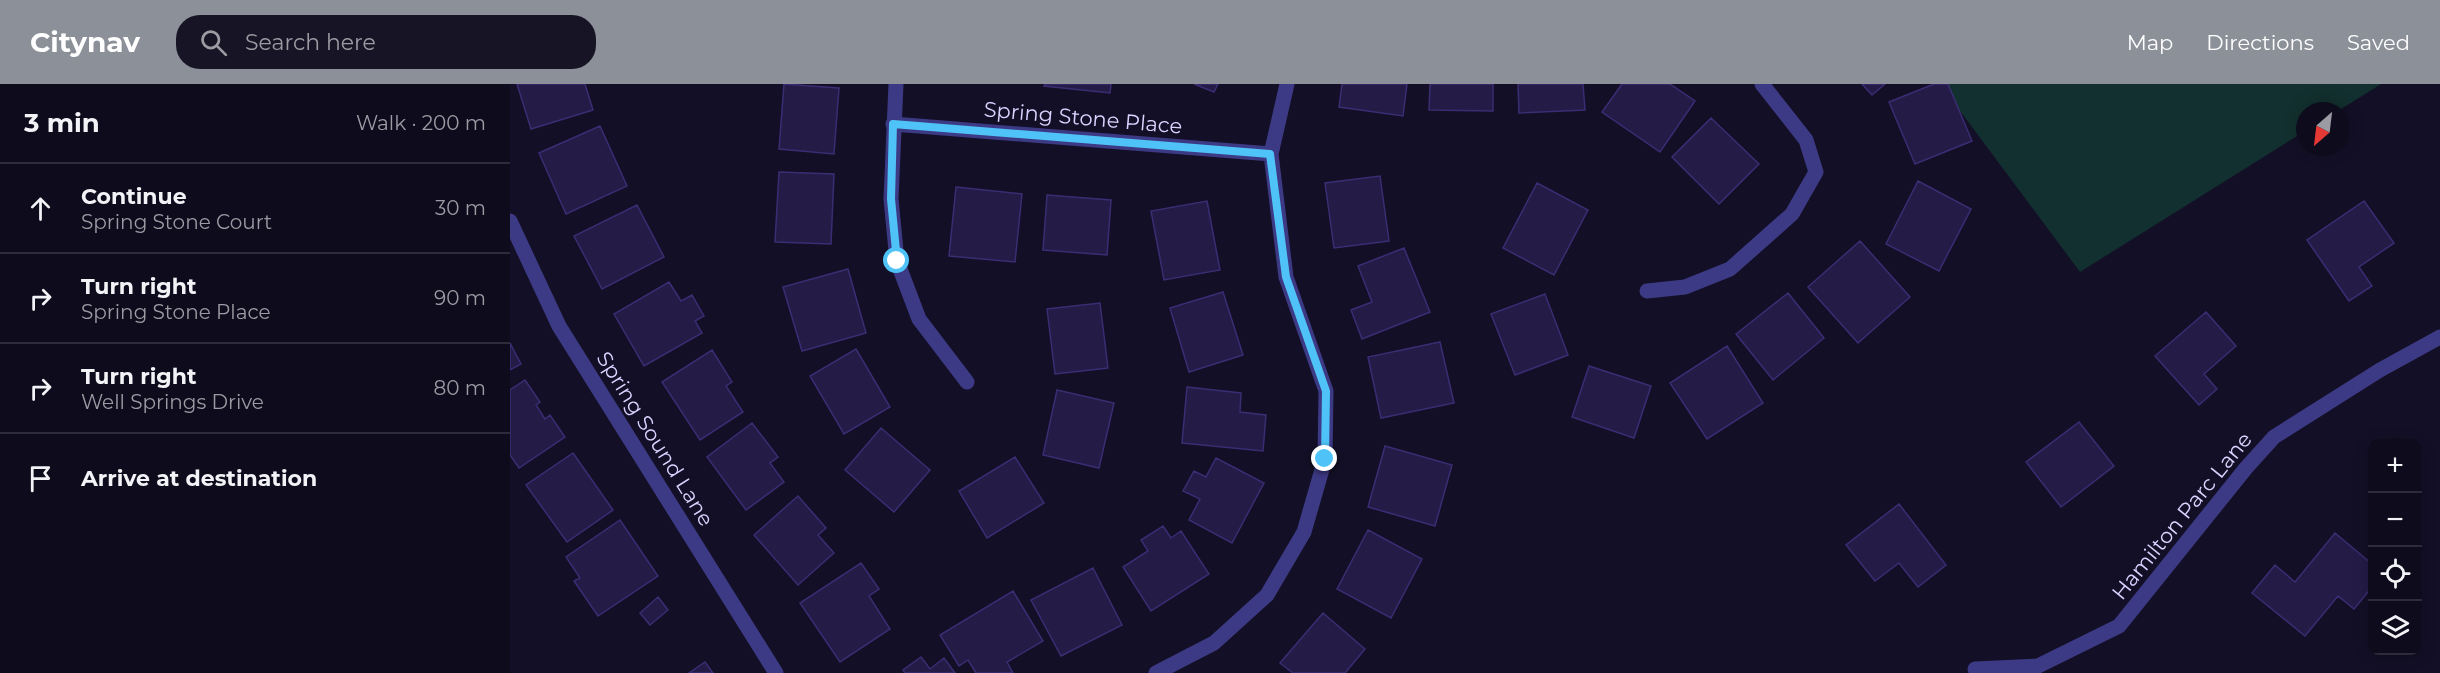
<!DOCTYPE html>
<html lang="en">
<head>
<meta charset="utf-8">
<style>
  :root { --surface:#0e0b1c; --page:#171425; --text:#f1f3f6; --muted:#9b9ba3; --line:#2e2b3b; --accent:#8c9099 }
  body { margin:0; font-family:Montserrat,sans-serif; background:var(--page); color:var(--text) }
  .controls { position:absolute; right:18px; bottom:18px; display:grid; overflow:hidden; border-radius:12px; box-shadow:0 3px 15px #0003 }
  .controls button { width:54px; height:54px; display:grid; place-items:center; padding:0; border:0; border-bottom:2px solid var(--line); background:var(--surface); color:var(--text); font:30px sans-serif }
  .compass { position:absolute; left:1786px; top:18px; width:54px; height:54px; border-radius:50%; background:var(--surface); box-shadow:0 3px 15px #0003; rotate:208deg }
  .stop { position:absolute; width:18px; height:18px; margin:-14px; border:4px solid #4fc3f7; border-radius:50%; background:#fff }
  .stop.end { background:#4fc3f7; border-color:#fff; box-shadow:0 2px 6px #0008 }
  .list { margin:0; padding:0; list-style:none }
  h2 { display:flex; justify-content:space-between; align-items:center; height:78px; margin:0; padding:0 24px; font-size:26px }
  h2 small { font-size:20px; font-weight:400; color:var(--muted) }
  .list li { display:grid; grid-template-columns:39px 1fr auto; gap:18px; align-items:center; box-sizing:border-box; height:90px; padding:0 24px; border-top:2px solid var(--line) }
  .list b { display:block; font-size:22px; white-space:nowrap }
  .list p { margin:0; font-size:20px; white-space:nowrap; color:var(--muted) }
  .list em { font-size:20px; font-style:normal; color:var(--muted) }
  .icon { flex:none; width:33px; height:33px; fill:none; stroke:currentColor; stroke-width:2; stroke-linecap:round; stroke-linejoin:round }
  .map { position:relative; flex:none; width:1930px; height:589px; overflow:hidden }
  header { display:flex; align-items:center; gap:36px; box-sizing:border-box; height:84px; padding:0 30px; background:var(--accent); color:#fff }
  header strong { font-size:28px }
  nav { display:flex; gap:33px; margin-inline-start:auto; font-size:21px }
  .search { width:420px; height:54px; background:var(--page); display:flex; align-items:center; gap:15px; box-sizing:border-box; padding:0 21px; border-radius:24px; color:var(--muted); font-size:22px }
  main { display:flex }
  aside { flex:1; background:var(--surface) }
  .map>svg:first-child { display:block }
  .green { fill:#12302f }
  .building { fill:#241b47; stroke:#3b2d73; stroke-width:1.5 }
  .lines { fill:none; stroke-linecap:round; stroke-linejoin:round }
  .street { stroke:#3d3a85; stroke-width:15 }
  .route { stroke:#4fc3f7; stroke-width:8 }
  .labels { text-anchor:middle; stroke-width:5; stroke-linejoin:round; paint-order:stroke }
  .street-label { font-size:21px; fill:#d9d4ff; stroke:#130f26 }
</style>
</head>
<body>
<header>
<strong>Citynav</strong>
<div class="search"><svg class="icon" aria-label="search" viewBox="0 0 24 24"><circle cx="10" cy="10" r="6"/><path d="M15 15l6 6"/></svg>Search here</div>
<nav><a>Map</a><a>Directions</a><a>Saved</a></nav>
</header>
<main>
<aside>
<h2>3 min<small>Walk · 200 m</small></h2>
<ul class="list">
<li><svg class="icon" aria-label="ahead" viewBox="0 0 24 24"><path d="M12 20V5M6 11l6-6 6 6"/></svg><div><b>Continue</b><p>Spring Stone Court</p></div><em>30 m</em></li>
<li><svg class="icon" aria-label="right" viewBox="0 0 24 24"><path d="M7 20v-9h11M14 6l5 5-5 5"/></svg><div><b>Turn right</b><p>Spring Stone Place</p></div><em>90 m</em></li>
<li><svg class="icon" aria-label="right" viewBox="0 0 24 24"><path d="M7 20v-9h11M14 6l5 5-5 5"/></svg><div><b>Turn right</b><p>Well Springs Drive</p></div><em>80 m</em></li>
<li><svg class="icon" aria-label="arrive" viewBox="0 0 24 24"><path d="M6 21V4h12l-3 4 3 4H6"/></svg><div><b>Arrive at destination</b></div></li>
</ul>
</aside>
<div class="map">
<svg width="1930" height="589" viewBox="0 0 1930 589">
  <rect width="100%" height="100%" fill="#130f26"/>
  <!-- green -->
  <path class="green" d="M 1430,0 L 1871,0 L 1828,27 L 1795,27 L 1795,47 L 1570,188 Z"/>
  <!-- building -->
  <path class="building" d="M 7,0 L 75,0 L 83,26 L 21,45 Z
    M 274,0 L 329,4 L 324,70 L 269,65 Z
    M 535,0 L 601,0 L 600,9 L 534,2 Z
    M 684,0 L 708,0 L 704,8 Z
    M 832,0 L 897,0 L 893,32 L 829,23 Z
    M 920,0 L 983,0 L 983,27 L 919,26 Z
    M 1008,0 L 1073,0 L 1075,26 L 1009,29 Z
    M 1112,0 L 1160,0 L 1185,17 L 1150,68 L 1092,28 Z
    M 1352,0 L 1375,0 L 1362,11 Z
    M 1424,0 L 1438,0 L 1462,57 L 1405,80 L 1379,18 Z
    M 1201,34 L 1249,80 L 1209,120 L 1162,73 Z
    M 90,42 L 117,102 L 56,130 L 29,69 Z
    M 269,88 L 324,90 L 321,160 L 265,158 Z
    M 870,92 L 879,157 L 824,164 L 815,99 Z
    M 1408,97 L 1461,125 L 1429,187 L 1376,160 Z
    M 1027,99 L 1078,126 L 1044,191 L 993,164 Z
    M 446,103 L 512,110 L 505,178 L 439,172 Z
    M 537,111 L 601,116 L 597,171 L 533,166 Z
    M 697,117 L 710,186 L 654,196 L 641,127 Z
    M 1854,117 L 1884,159 L 1849,183 L 1862,202 L 1839,217 L 1797,156 Z
    M 127,121 L 154,173 L 92,205 L 64,152 Z
    M 1350,157 L 1400,213 L 1348,259 L 1298,203 Z
    M 894,164 L 920,228 L 852,255 L 841,226 L 862,218 L 848,182 Z
    M 338,185 L 356,249 L 292,267 L 273,203 Z
    M 159,198 L 171,217 L 182,211 L 194,232 L 185,237 L 192,249 L 134,282 L 104,230 Z
    M 713,208 L 733,271 L 679,288 L 660,224 Z
    M 1278,209 L 1314,254 L 1263,296 L 1226,250 Z
    M 1035,210 L 1058,271 L 1005,291 L 981,230 Z
    M 590,219 L 598,284 L 545,290 L 537,225 Z
    M 1696,228 L 1726,262 L 1694,290 L 1707,305 L 1689,321 L 1645,272 Z
    M 930,258 L 944,319 L 871,334 L 858,273 Z
    M 0,259 L 11,280 L 0,286 Z
    M 1217,262 L 1253,319 L 1197,355 L 1160,299 Z
    M 346,265 L 380,323 L 334,350 L 300,292 Z
    M 202,266 L 222,298 L 216,302 L 233,328 L 190,356 L 152,298 Z
    M 1079,282 L 1141,302 L 1124,354 L 1062,333 Z
    M 15,296 L 30,318 L 26,321 L 35,335 L 40,331 L 55,353 L 9,384 L 0,371 L 0,306 Z
    M 677,303 L 731,309 L 730,328 L 756,331 L 753,367 L 672,359 Z
    M 547,306 L 604,319 L 589,384 L 533,371 Z
    M 1569,338 L 1604,382 L 1551,423 L 1516,378 Z
    M 242,339 L 268,373 L 260,379 L 274,398 L 236,426 L 197,373 Z
    M 371,344 L 420,386 L 384,428 L 335,386 Z
    M 875,362 L 942,381 L 925,442 L 858,423 Z
    M 63,369 L 103,426 L 57,458 L 16,401 Z
    M 505,373 L 534,419 L 477,454 L 449,407 Z
    M 706,374 L 754,399 L 722,459 L 679,436 L 690,415 L 673,407 L 684,387 L 696,393 Z
    M 288,412 L 316,444 L 308,451 L 324,469 L 288,501 L 244,451 Z
    M 1389,420 L 1436,481 L 1408,503 L 1389,479 L 1365,497 L 1336,461 Z
    M 110,436 L 148,492 L 88,532 L 64,497 L 70,494 L 56,473 Z
    M 653,442 L 661,454 L 671,447 L 699,490 L 641,527 L 613,483 L 638,467 L 631,456 Z
    M 858,446 L 912,475 L 881,534 L 827,505 Z
    M 1825,449 L 1862,480 L 1862,503 L 1844,525 L 1828,512 L 1795,552 L 1742,509 L 1765,481 L 1785,498 Z
    M 351,479 L 369,505 L 359,512 L 380,545 L 330,578 L 290,519 Z
    M 583,484 L 612,541 L 551,572 L 521,516 Z
    M 503,507 L 533,557 L 497,578 L 503,589 L 466,589 L 458,576 L 449,582 L 430,551 Z
    M 148,513 L 158,526 L 140,541 L 130,529 Z
    M 813,529 L 855,565 L 835,589 L 783,589 L 770,579 Z
    M 411,573 L 420,585 L 434,574 L 445,589 L 395,589 L 393,586 Z
    M 195,578 L 203,589 L 179,589 Z"/>
  <g class="lines">
    <!-- street -->
    <path class="street" d="M 386,0 L 381,115 L 387,177 L 409,235 L 457,298
      M 383,40 L 761,70
      M 0,137 L 49,242 L 266,589
      M 1137,207 L 1175,203 L 1220,185 L 1282,130 L 1306,88 L 1296,56 L 1252,0
      M 1465,585 L 1528,582 L 1609,542 L 1736,384 L 1764,353 L 1870,286 L 1930,253
      M 646,589 L 704,559 L 757,511 L 794,448 L 815,375 L 816,307 L 776,193 L 761,70 L 777,0"/>
  </g>
  <g class="lines">
    <!-- route -->
    <path class="route" d="M 387,177 L 381,115 L 383,40 L 760,70 L 776,193 L 816,307 L 815,375"/>
  </g>
  <g class="labels">
    <!-- street labels -->
    <g class="street-label">
      <text transform="translate(573 34) rotate(5)" y="7">Spring Stone Place</text>
      <text transform="translate(145 355) rotate(58)" y="7">Spring Sound Lane</text>
      <text transform="translate(1672 432) rotate(-51)" y="7">Hamilton Parc Lane</text>
    </g>
  </g>
</svg>
<div class="controls">
<button>+</button>
<button>−</button>
<button><svg class="icon" aria-label="locate" viewBox="0 0 24 24"><circle cx="12" cy="12" r="6"/><path d="M12 2v4M12 18v4M2 12h4M18 12h4"/></svg></button>
<button><svg class="icon" aria-label="layers" viewBox="0 0 24 24"><path d="M12 4l9 5-9 5-9-5zM3 14l9 5 9-5"/></svg></button>
</div>
<svg class="compass" viewBox="-18 -18 36 36"><path d="M0-13l5 13h-10z" fill="#e53935"/><path d="M0 13l5-13h-10z" fill="#9b9ba3"/></svg>
<div class="stop" style="left:387px;top:177px"></div>
<div class="stop end" style="left:815px;top:375px"></div>
</div>
</main>
</body>
</html>
